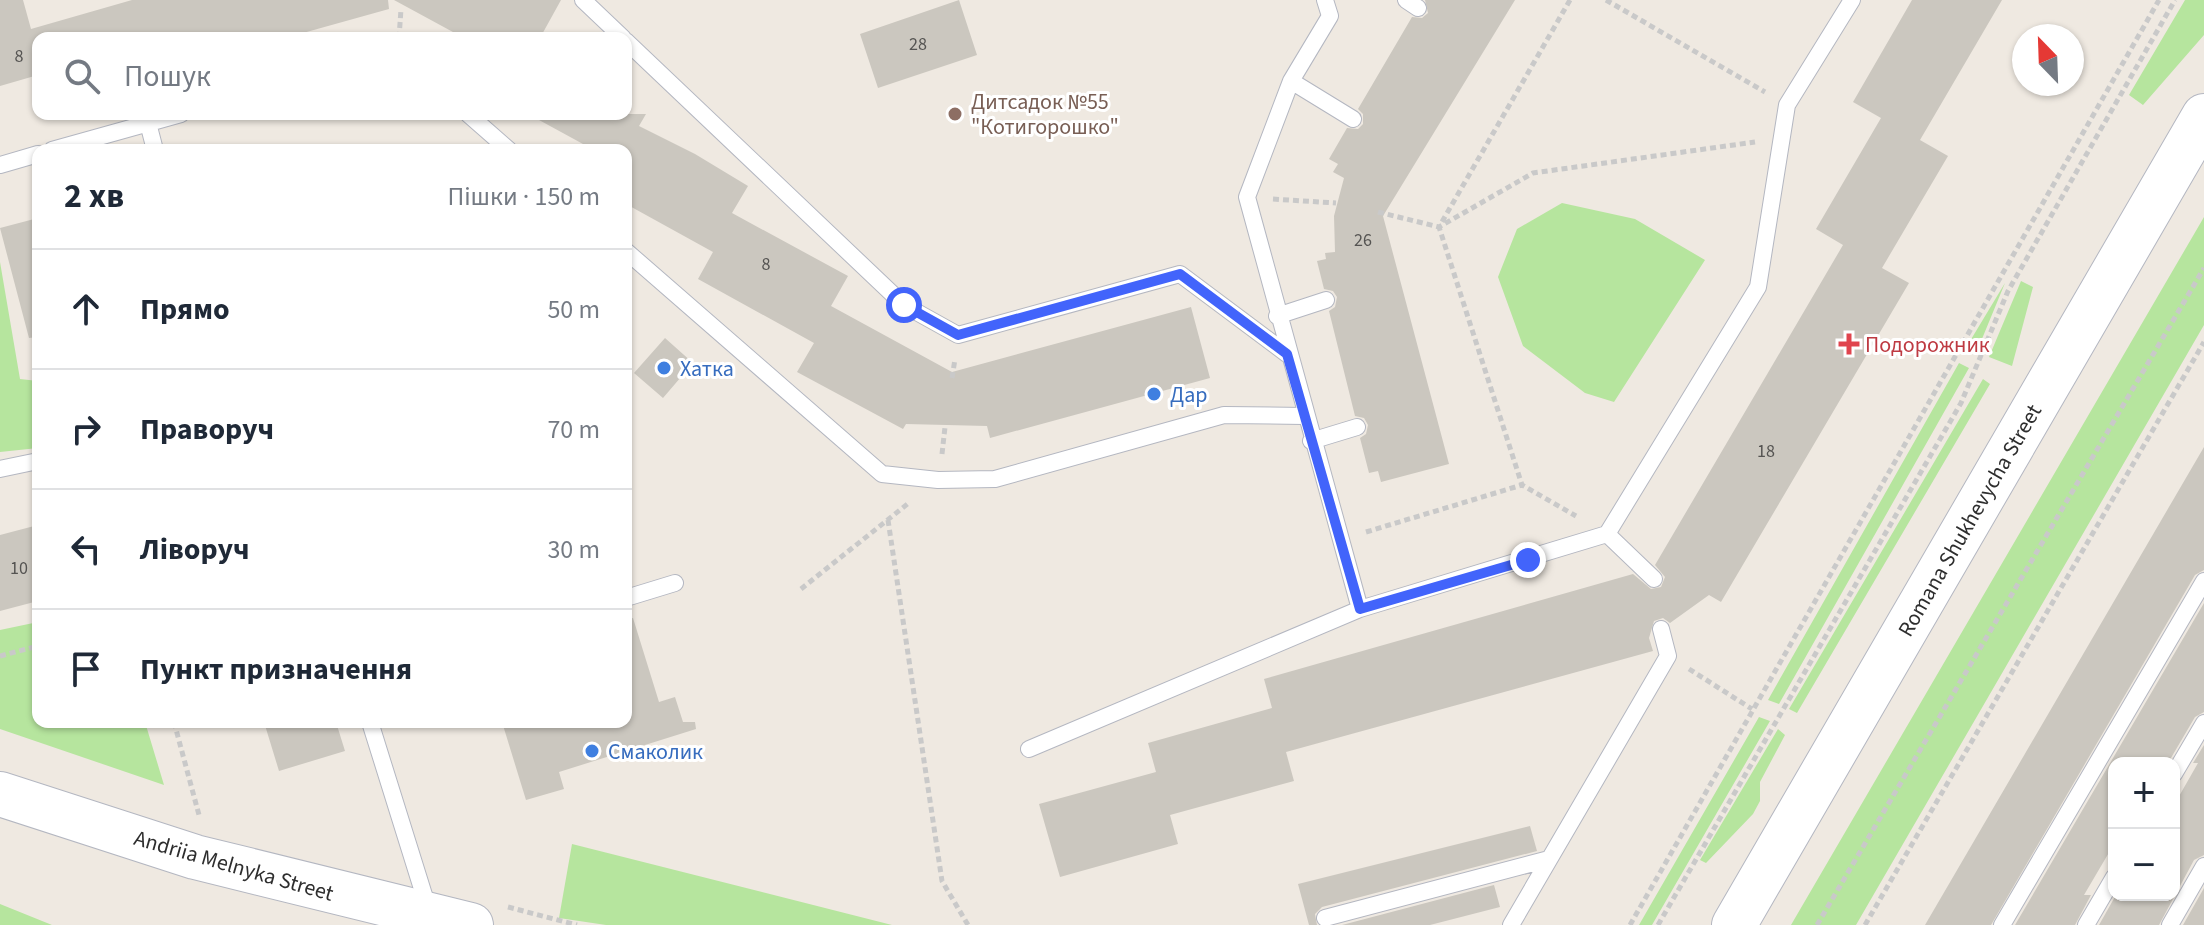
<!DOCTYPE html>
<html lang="uk">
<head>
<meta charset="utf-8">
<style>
  :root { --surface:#fff; --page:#f2f2f3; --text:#1f2937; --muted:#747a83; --line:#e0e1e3 }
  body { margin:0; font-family:"Source Sans 3",sans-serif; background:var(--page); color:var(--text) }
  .controls { position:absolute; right:24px; bottom:24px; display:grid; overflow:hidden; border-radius:16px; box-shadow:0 2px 6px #0004 }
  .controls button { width:72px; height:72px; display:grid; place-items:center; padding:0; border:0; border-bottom:2px solid var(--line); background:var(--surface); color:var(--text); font:40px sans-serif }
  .compass { position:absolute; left:2012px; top:24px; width:72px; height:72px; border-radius:50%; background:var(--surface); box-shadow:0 2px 6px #0004; rotate:337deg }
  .stop { position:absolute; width:24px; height:24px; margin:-18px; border:6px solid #4264fb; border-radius:50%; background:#fff }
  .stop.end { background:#4264fb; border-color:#fff; box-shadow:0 2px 8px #0008 }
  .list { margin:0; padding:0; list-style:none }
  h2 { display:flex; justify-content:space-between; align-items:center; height:104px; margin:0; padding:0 32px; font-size:34px }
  h2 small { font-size:26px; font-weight:400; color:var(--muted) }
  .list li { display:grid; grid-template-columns:52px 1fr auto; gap:24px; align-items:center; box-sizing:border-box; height:120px; padding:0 32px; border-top:2px solid var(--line) }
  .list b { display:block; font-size:30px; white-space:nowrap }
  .list em { font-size:26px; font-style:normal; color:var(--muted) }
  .icon { flex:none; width:44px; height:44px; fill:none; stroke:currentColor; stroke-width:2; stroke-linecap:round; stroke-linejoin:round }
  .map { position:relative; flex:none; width:2204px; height:925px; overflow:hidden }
  .search { position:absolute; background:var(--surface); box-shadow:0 2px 6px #0004; left:32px; top:32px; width:600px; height:88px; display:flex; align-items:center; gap:20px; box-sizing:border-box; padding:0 28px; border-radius:16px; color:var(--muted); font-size:30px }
  .panel { position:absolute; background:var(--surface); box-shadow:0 2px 6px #0004; left:32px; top:144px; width:600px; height:584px; border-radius:16px }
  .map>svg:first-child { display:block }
  .green { fill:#b6e59e }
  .building { fill:#cbc7bf }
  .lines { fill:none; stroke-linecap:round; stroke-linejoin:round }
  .lane-casing { stroke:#b4b7c1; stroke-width:18 }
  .secondary-casing { stroke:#b4b7c1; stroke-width:46 }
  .path { stroke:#c9c9c9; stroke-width:5; stroke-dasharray:6 4; stroke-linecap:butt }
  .lane { stroke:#fff; stroke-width:16 }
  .secondary { stroke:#fff; stroke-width:44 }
  .route { stroke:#4264fb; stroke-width:10 }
  .education-dot { fill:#8d6e63; stroke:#fff; stroke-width:3 }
  .health-dot { fill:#e0444e; stroke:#fff; stroke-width:3 }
  .shop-dot { fill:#3f7fe0; stroke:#fff; stroke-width:3 }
  .labels { text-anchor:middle; stroke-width:6; stroke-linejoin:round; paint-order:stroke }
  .number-label { font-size:18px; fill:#555452 }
  .education-label { font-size:22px; fill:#785e54; stroke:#fff; text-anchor:start }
  .health-label { font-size:22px; fill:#be3a42; stroke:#fff; text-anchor:start }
  .shop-label { font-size:22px; fill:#366cbe; stroke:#fff; text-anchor:start }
  .street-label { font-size:22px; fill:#2e2e2e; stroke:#fff }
</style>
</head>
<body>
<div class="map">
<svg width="2204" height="925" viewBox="0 0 2204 925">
  <rect width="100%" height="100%" fill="#efe9e1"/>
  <!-- green -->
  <path class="green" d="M 2185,0 L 2204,0 L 2204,35 L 2143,105 L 2129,95 Z
    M 1562,203 L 1635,219 L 1705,260 L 1614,402 L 1585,393 L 1523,346 L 1498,277 L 1517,229 Z
    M 2204,217 L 2204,325 L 1856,925 L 1791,925 Z
    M 0,262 L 20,379 L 38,381 L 38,448 L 0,452 Z
    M 2021,281 L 2033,287 L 2012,366 L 1989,357 Z
    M 2005,283 L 1977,351 L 1967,346 Z
    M 1959,363 L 1969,368 L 1779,704 L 1768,700 Z
    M 1983,379 L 1990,384 L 1797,713 L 1789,709 Z
    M 38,622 L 38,722 L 145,722 L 164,785 L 0,729 L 0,630 Z
    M 1759,717 L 1770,721 L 1652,925 L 1639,925 Z
    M 1778,729 L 1785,735 L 1760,782 L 1760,801 L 1753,814 L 1706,863 L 1700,860 Z
    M 572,844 L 892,925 L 606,925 L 559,918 Z
    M 0,904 L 52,925 L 0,925 Z"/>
  <!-- building -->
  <path class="building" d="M 0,0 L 23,0 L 31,29 L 132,0 L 388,0 L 389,9 L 285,38 L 38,38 L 38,75 L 0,86 Z
    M 394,0 L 561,0 L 540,38 L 464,38 Z
    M 959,0 L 977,55 L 878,88 L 860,34 Z
    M 1425,0 L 1515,0 L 1383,216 L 1449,464 L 1381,482 L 1378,471 L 1369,473 L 1360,438 L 1366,434 L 1368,425 L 1364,418 L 1355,416 L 1329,311 L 1335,307 L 1337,297 L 1333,291 L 1324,289 L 1317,261 L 1326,259 L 1325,253 L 1335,252 L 1334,216 L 1344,178 L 1333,172 L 1338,164 L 1329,159 L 1347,128 L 1358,129 L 1363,124 L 1363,114 L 1358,109 L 1412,17 L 1422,18 L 1428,13 Z
    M 1912,0 L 2002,0 L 1920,140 L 1948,156 L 1882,268 L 1909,283 L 1721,602 L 1709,595 L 1670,623 L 1663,618 L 1654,621 L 1649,638 L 1653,651 L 1286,752 L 1294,781 L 1170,815 L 1178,844 L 1060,877 L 1039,804 L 1156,772 L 1148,743 L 1272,708 L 1264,679 L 1633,574 L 1651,589 L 1661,587 L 1665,577 L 1655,565 L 1843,245 L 1816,229 L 1881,118 L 1853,102 Z
    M 528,114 L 646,114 L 639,126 L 695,154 L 748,186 L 732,213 L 848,276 L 831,306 L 952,372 L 1191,307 L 1210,378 L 990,438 L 987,426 L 906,424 L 903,429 L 797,372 L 814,343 L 698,279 L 713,252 L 626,204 L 626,150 L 594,150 Z
    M 38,218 L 38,337 L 29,338 L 0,228 Z
    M 665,338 L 693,363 L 663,398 L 634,373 Z
    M 2204,447 L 2204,570 L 2195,575 L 1991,925 L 1925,925 Z
    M 38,525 L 38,601 L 0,611 L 0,535 Z
    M 2204,603 L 2204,712 L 2195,717 L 2168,763 L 2114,763 L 2114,844 L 2084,895 L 2091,895 L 2075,925 L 2015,925 Z
    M 633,618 L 659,702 L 675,697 L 683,722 L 695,722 L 696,729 L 559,772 L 564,789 L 526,800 L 502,722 L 626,722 L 626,619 Z
    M 264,722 L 336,722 L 345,751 L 279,771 Z
    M 2204,745 L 2204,855 L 2194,860 L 2159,925 L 2099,925 L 2116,895 L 2174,895 L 2174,805 L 2198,763 L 2193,763 Z
    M 1530,826 L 1537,851 L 1322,907 L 1315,914 L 1317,925 L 1309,925 L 1298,884 Z
    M 1494,885 L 1500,907 L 1430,925 L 1342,925 Z
    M 2204,888 L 2204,925 L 2183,925 Z"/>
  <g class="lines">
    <defs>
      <path id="lane" d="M 583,0 L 623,38
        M 1325,0 L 1330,16 L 1291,81 L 1247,197 L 1360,609
        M 1406,0 L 1418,8
        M 626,41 L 904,305 L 958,335 L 1180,274 L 1287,354
        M 1291,81 L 1353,119
        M 468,114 L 509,150
        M 148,123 L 155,150
        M 52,150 L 181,114
        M 0,165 L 38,154
        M 626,251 L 882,474 L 938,480 L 995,479 L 1224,415 L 1304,416
        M 1277,316 L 1326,300
        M 1311,441 L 1357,427
        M 0,469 L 38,461
        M 1607,534 L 1654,579
        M 626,598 L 675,583
        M 370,722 L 429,911
        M 1029,749 L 1360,609 L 1607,534 L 1758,287 L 1787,105 L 1852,0
        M 2174,774 L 2204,723
        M 1325,918 L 1549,859
        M 1511,925 L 1668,656 L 1661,629
        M 2002,925 L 2204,581
        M 2086,925 L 2114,877
        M 2170,925 L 2204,866"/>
      <path id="secondary" d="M 0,794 L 195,857 L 471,925
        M 1734,925 L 2204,116"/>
    </defs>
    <!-- lane casing -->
    <use href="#lane" class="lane-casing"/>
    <!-- secondary casing -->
    <use href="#secondary" class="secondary-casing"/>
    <!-- path -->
    <path class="path" d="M 1570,0 L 1439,227 L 1522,485 L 1576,516
      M 1606,0 L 1765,92
      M 399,38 L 401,9
      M 1273,199 L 1336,203
      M 1378,212 L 1439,227 L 1533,173 L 1755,142
      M 952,378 L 955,359
      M 942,454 L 945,427
      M 888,520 L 942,881 L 968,925
      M 1366,532 L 1522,485
      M 801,589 L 910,502
      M 0,656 L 38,646
      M 1689,669 L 1752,709
      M 174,722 L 199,815
      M 508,907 L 577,925
      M 1630,925 L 2159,0
      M 1658,925 L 1961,403 L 2008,291 L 2175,0
      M 1817,925 L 2204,268
      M 1865,925 L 2204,342"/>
    <!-- lane -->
    <use href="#lane" class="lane"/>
    <!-- secondary -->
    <use href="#secondary" class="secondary"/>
  </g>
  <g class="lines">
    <!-- route -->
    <path class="route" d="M 904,305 L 958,335 L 1180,274 L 1287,354 L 1360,609 L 1528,560"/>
  </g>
  <!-- markers -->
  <circle class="education-dot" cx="955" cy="114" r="8"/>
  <path class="health-dot" d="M1845 332h8v8h8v8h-8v8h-8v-8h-8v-8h8z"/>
  <g class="shop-dot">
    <circle cx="664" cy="368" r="8"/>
    <circle cx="1154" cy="394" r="8"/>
    <circle cx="592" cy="751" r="8"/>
  </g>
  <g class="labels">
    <!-- number labels -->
    <g class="number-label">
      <text x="918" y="50">28</text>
      <text x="19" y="62">8</text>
      <text x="1363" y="246">26</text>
      <text x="766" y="270">8</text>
      <text x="1766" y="457">18</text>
      <text x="19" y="574">10</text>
    </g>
    <!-- education labels -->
    <g class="education-label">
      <text x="971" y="109">Дитсадок №55<tspan x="971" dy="25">"Котигорошко"</tspan></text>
    </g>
    <!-- health labels -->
    <g class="health-label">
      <text x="1865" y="352">Подорожник</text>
    </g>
    <!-- shop labels -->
    <g class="shop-label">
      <text x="680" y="376">Хатка</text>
      <text x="1170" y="402">Дар</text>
      <text x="608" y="759">Смаколик</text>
    </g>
    <!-- street labels -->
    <g class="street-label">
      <text transform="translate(1969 520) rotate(-60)" y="8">Romana Shukhevycha Street</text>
      <text transform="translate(234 865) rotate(16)" y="8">Andriia Melnyka Street</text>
    </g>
  </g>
</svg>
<div class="controls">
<button>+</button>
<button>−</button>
</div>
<svg class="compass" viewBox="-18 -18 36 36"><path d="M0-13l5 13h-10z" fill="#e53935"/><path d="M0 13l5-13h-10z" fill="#747a83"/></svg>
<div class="stop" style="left:904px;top:305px"></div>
<div class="stop end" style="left:1528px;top:560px"></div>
<div class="search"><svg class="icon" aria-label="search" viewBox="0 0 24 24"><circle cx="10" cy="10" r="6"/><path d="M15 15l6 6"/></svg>Пошук</div>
<section class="panel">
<h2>2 хв<small>Пішки · 150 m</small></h2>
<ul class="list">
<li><svg class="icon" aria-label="ahead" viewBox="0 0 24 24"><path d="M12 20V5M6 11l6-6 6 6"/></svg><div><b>Прямо</b></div><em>50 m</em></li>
<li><svg class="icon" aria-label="right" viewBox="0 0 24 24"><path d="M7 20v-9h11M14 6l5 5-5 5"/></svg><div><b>Праворуч</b></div><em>70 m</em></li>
<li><svg class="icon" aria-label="left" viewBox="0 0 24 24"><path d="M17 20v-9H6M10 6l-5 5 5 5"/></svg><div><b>Ліворуч</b></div><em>30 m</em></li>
<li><svg class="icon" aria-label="arrive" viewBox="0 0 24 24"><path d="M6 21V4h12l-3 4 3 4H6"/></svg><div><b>Пункт призначення</b></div></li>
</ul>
</section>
</div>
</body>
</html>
